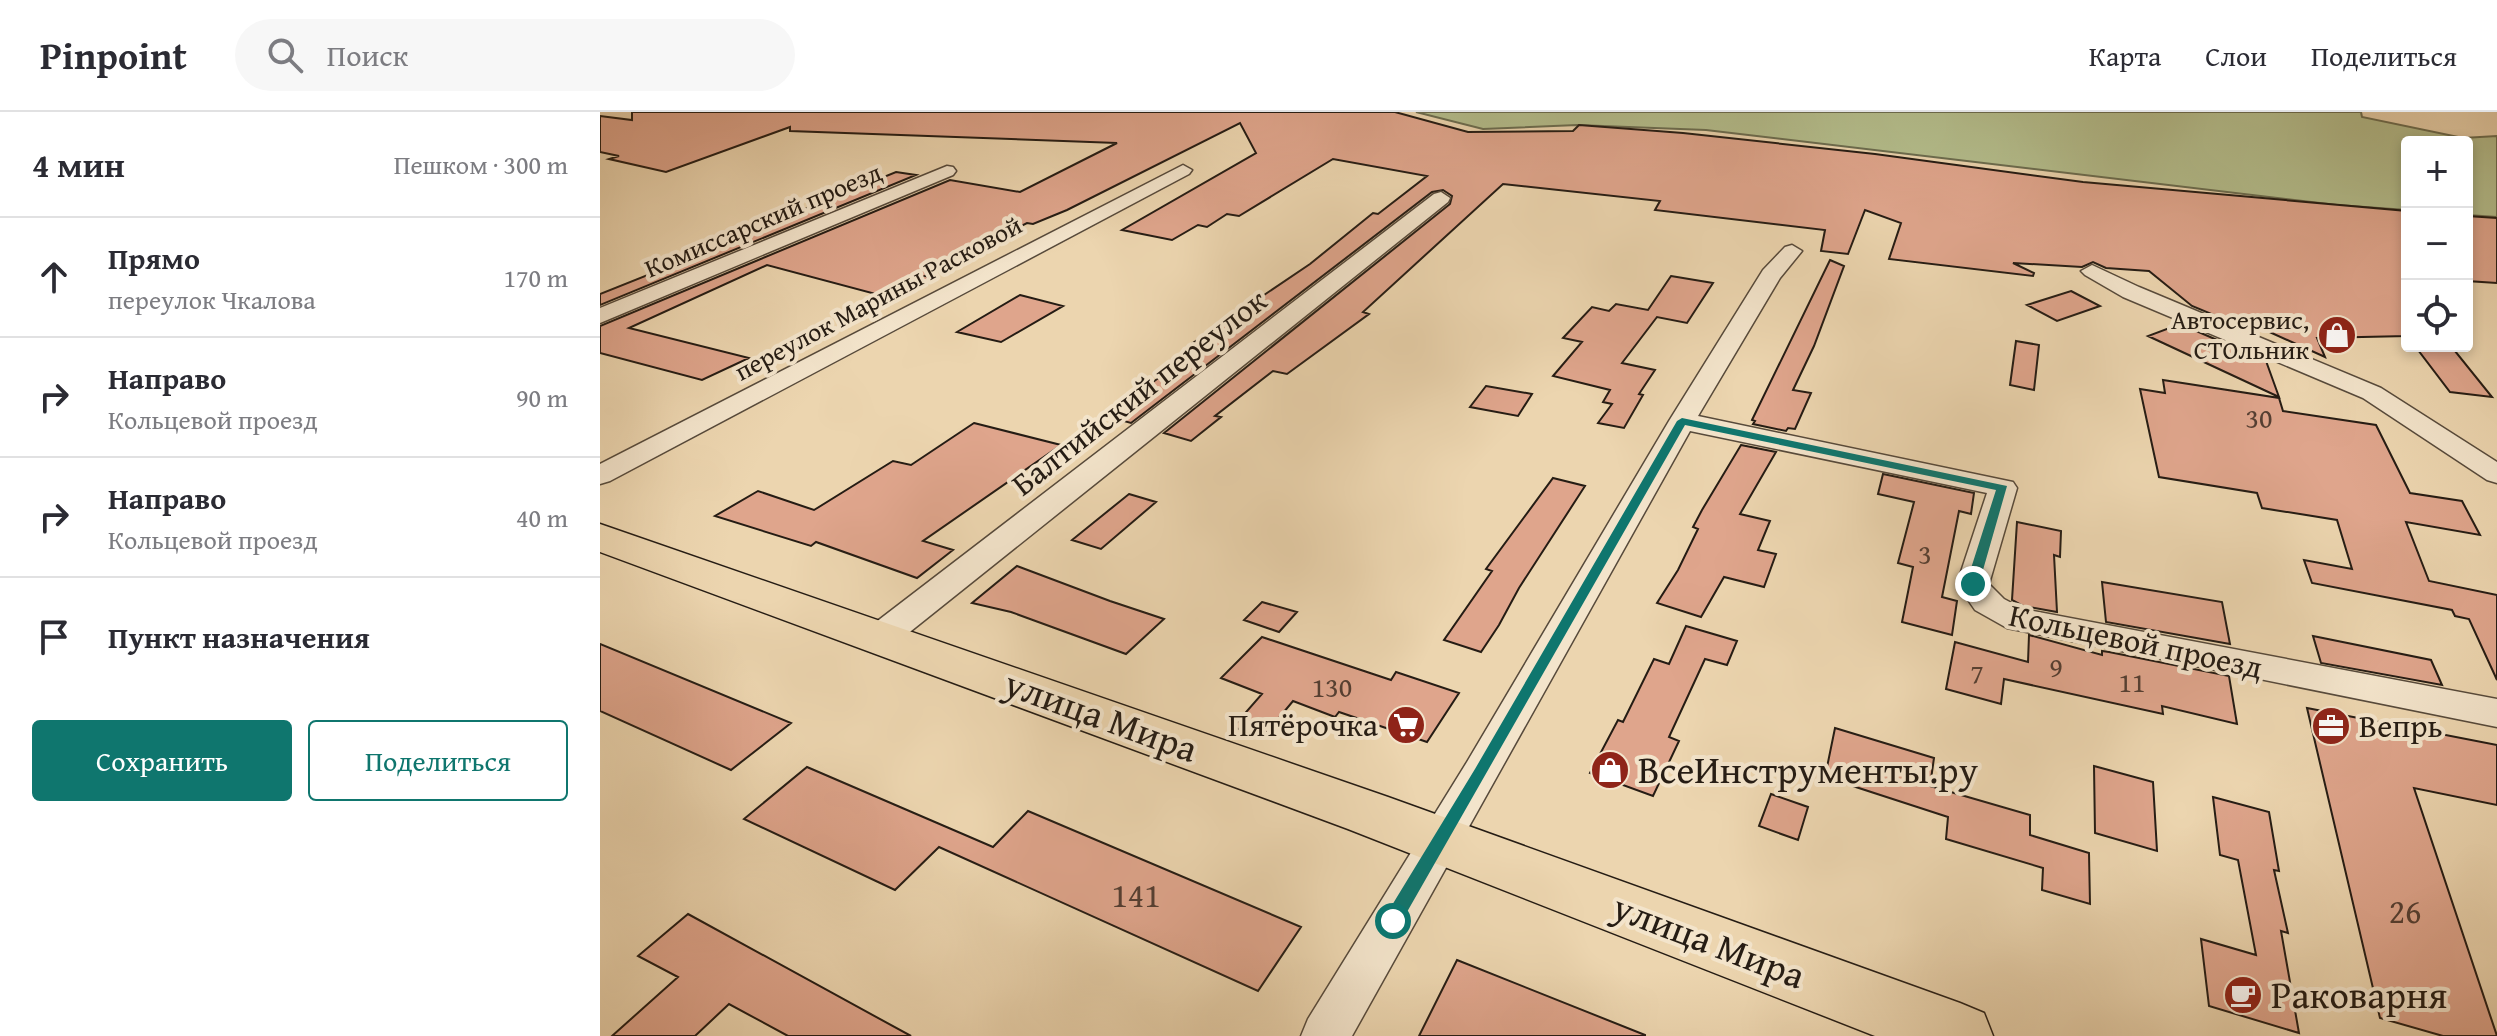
<!DOCTYPE html>
<html lang="ru">
<head>
<meta charset="utf-8">
<style>
  :root { --surface:#fff; --page:#f7f7f7; --text:#2b2b33; --muted:#7c7c81; --line:#e1e1e2; --accent:#0f766e }
  body { margin:0; font-family:"Gentium Book Plus",serif; background:var(--page); color:var(--text) }
  .controls { position:absolute; right:24px; top:24px; display:grid; overflow:hidden; border-radius:8px; box-shadow:0 4px 12px #0003 }
  .controls button { width:72px; height:72px; display:grid; place-items:center; padding:0; border:0; border-bottom:2px solid var(--line); background:var(--surface); color:var(--text); font:40px sans-serif }
  .stop { position:absolute; width:24px; height:24px; margin:-18px; border:6px solid #0f766e; border-radius:50%; background:#fff }
  .stop.end { background:#0f766e; border-color:#fff; box-shadow:0 2px 8px #0008 }
  .list { margin:0; padding:0; list-style:none }
  h2 { display:flex; justify-content:space-between; align-items:center; height:104px; margin:0; padding:0 32px; font-size:34px }
  h2 small { font-size:26px; font-weight:400; color:var(--muted) }
  .list li { display:grid; grid-template-columns:52px 1fr auto; gap:24px; align-items:center; box-sizing:border-box; height:120px; padding:0 32px; border-top:2px solid var(--line) }
  .list b { display:block; font-size:30px; white-space:nowrap }
  .list p { margin:0; font-size:26px; white-space:nowrap; color:var(--muted) }
  .list em { font-size:26px; font-style:normal; color:var(--muted) }
  .actions { display:flex; gap:16px; padding:24px 32px }
  .actions a { flex:1; padding:18px 0; border:2px solid var(--accent); border-radius:8px; text-align:center; font-size:28px; color:var(--accent) }
  .actions .main { background:var(--accent); color:#fff }
  .icon { flex:none; width:44px; height:44px; fill:none; stroke:currentColor; stroke-width:2; stroke-linecap:round; stroke-linejoin:round }
  .map { position:relative; flex:none; width:1897px; height:924px; overflow:hidden }
  header { display:flex; align-items:center; gap:48px; box-sizing:border-box; height:112px; padding:0 40px; background:var(--surface); border-bottom:2px solid var(--line) }
  header strong { font-size:38px }
  nav { display:flex; gap:44px; margin-inline-start:auto; font-size:28px }
  .search { width:560px; height:72px; background:var(--page); display:flex; align-items:center; gap:20px; box-sizing:border-box; padding:0 28px; border-radius:44px; color:var(--muted); font-size:30px }
  main { display:flex }
  aside { flex:1; background:var(--surface) }
  .map>svg:first-child { display:block }
  .green { fill:#b4be8d; stroke:#6c6d50; stroke-width:2 }
  .building { fill:#dfa58c; stroke:#251c14; stroke-width:2 }
  .lines { fill:none; stroke-linecap:round; stroke-linejoin:round }
  .minor-casing { stroke:#574a3b; stroke-width:3 }
  .primary-casing { stroke:#251c14; stroke-width:3 }
  .minor { fill:#f3e4cb; fill-rule:evenodd }
  .primary { fill:#ecd5af; fill-rule:evenodd }
  .route { fill:#0f766e }
  .labels { text-anchor:middle; stroke-width:8; stroke-linejoin:round; paint-order:stroke }
  .far-street-label { font-size:26px; fill:#251c14; stroke:#f3e4cb }
  .far-poi-label { font-size:26px; fill:#251c14; stroke:#f3e4cb; text-anchor:end }
  .number-label { font-size:28px; fill:#543e32 }
  .street-label { font-size:32px; fill:#251c14; stroke:#f3e4cb }
  .poi-label { font-size:32px; fill:#251c14; stroke:#f3e4cb; text-anchor:end }
  .near-number-label { font-size:34px; fill:#543e32 }
  .near-street-label { font-size:38px; fill:#251c14; stroke:#f3e4cb }
  .near-poi-label { font-size:38px; fill:#251c14; stroke:#f3e4cb; text-anchor:start }
</style>
</head>
<body>
<header>
<strong>Pinpoint</strong>
<div class="search"><svg class="icon" aria-label="search" viewBox="0 0 24 24"><circle cx="10" cy="10" r="6"/><path d="M15 15l6 6"/></svg>Поиск</div>
<nav><a>Карта</a><a>Слои</a><a>Поделиться</a></nav>
</header>
<main>
<aside>
<h2>4 мин<small>Пешком · 300 m</small></h2>
<ul class="list">
<li><svg class="icon" aria-label="ahead" viewBox="0 0 24 24"><path d="M12 20V5M6 11l6-6 6 6"/></svg><div><b>Прямо</b><p>переулок Чкалова</p></div><em>170 m</em></li>
<li><svg class="icon" aria-label="right" viewBox="0 0 24 24"><path d="M7 20v-9h11M14 6l5 5-5 5"/></svg><div><b>Направо</b><p>Кольцевой проезд</p></div><em>90 m</em></li>
<li><svg class="icon" aria-label="right" viewBox="0 0 24 24"><path d="M7 20v-9h11M14 6l5 5-5 5"/></svg><div><b>Направо</b><p>Кольцевой проезд</p></div><em>40 m</em></li>
<li><svg class="icon" aria-label="arrive" viewBox="0 0 24 24"><path d="M6 21V4h12l-3 4 3 4H6"/></svg><div><b>Пункт назначения</b></div></li>
</ul>
<div class="actions"><a class="main">Сохранить</a><a>Поделиться</a></div>
</aside>
<div class="map">
<svg width="1897" height="924" viewBox="0 0 1897 924">
  <rect width="100%" height="100%" fill="#ecd5af"/>
  <filter id="stains"><feTurbulence type="fractalNoise" baseFrequency=".0025" numOctaves="4"/><feColorMatrix values="0 0 0 0 .2 0 0 0 0 .09 0 0 0 0 .02 0 0 0 .5 -.17"/></filter>
  <radialGradient id="worn" r=".72"><stop offset=".6" stop-color="#630" stop-opacity="0"/><stop offset="1" stop-color="#630" stop-opacity=".3"/></radialGradient>
  <!-- green -->
  <path class="green" d="M 816,0 L 1761,0 L 1762,5 L 1863,26 L 1897,24 L 1897,105 L 1867,103 L 1867,30 L 1807,30 L 1807,98 L 1737,93 L 1106,18 L 977,13 L 883,17 Z"/>
  <!-- building -->
  <path class="building" d="M 32,0 L 795,0 L 868,20 L 973,19 L 979,13 L 1083,21 L 1275,42 L 1483,70 L 1807,99 L 1807,224 L 1717,226 L 1725,245 L 1654,213 L 1657,221 L 1592,194 L 1549,159 L 1506,156 L 1493,150 L 1482,155 L 1413,151 L 1434,161 L 1433,164 L 1289,147 L 1301,111 L 1265,98 L 1248,142 L 1221,139 L 1225,118 L 1055,98 L 1060,89 L 903,72 L 763,200 L 769,202 L 687,262 L 673,259 L 615,304 L 621,305 L 591,329 L 564,321 L 850,92 L 852,84 L 843,78 L 832,80 L 531,311 L 506,304 L 600,236 L 590,233 L 710,152 L 773,101 L 778,102 L 827,64 L 733,47 L 639,104 L 627,102 L 607,115 L 598,113 L 572,128 L 522,118 L 656,41 L 640,11 L 467,98 L 433,112 L 427,111 L 325,164 L 333,166 L 299,183 L 291,180 L 283,184 L 167,153 L 29,216 L 149,246 L 102,268 L 0,241 L 0,214 L 350,68 L 420,80 L 517,31 L 190,19 L 190,15 L 66,60 L 9,47 L 19,44 L 0,40 L 0,4 L 32,8 Z
    M 296,60 L 316,63 L 0,193 L 0,182 L 198,103 L 193,102 Z
    M 1867,104 L 1897,106 L 1897,171 L 1867,169 Z
    M 1230,148 L 1244,154 L 1214,234 L 1193,278 L 1211,281 L 1195,317 L 1188,316 L 1186,319 L 1153,312 L 1155,309 L 1152,308 Z
    M 1071,164 L 1113,171 L 1087,211 L 1057,205 L 1022,251 L 1055,258 L 1039,282 L 1043,283 L 1024,316 L 998,311 L 1012,292 L 1003,290 L 1010,278 L 953,264 L 982,230 L 963,226 L 992,195 L 1009,199 L 1016,192 L 1048,198 Z
    M 1471,179 L 1500,194 L 1457,209 L 1427,193 Z
    M 420,183 L 463,194 L 401,230 L 357,220 Z
    M 1580,212 L 1666,249 L 1679,285 L 1548,224 Z
    M 1416,229 L 1439,233 L 1434,278 L 1410,273 Z
    M 1815,234 L 1851,234 L 1892,285 L 1850,280 Z
    M 1563,268 L 1679,286 L 1683,299 L 1776,313 L 1810,381 L 1862,389 L 1880,423 L 1806,410 L 1829,469 L 1897,483 L 1897,568 L 1869,507 L 1855,504 L 1852,498 L 1712,471 L 1704,448 L 1752,457 L 1737,408 L 1662,396 L 1657,381 L 1559,365 L 1540,277 L 1565,281 Z
    M 886,274 L 932,282 L 918,304 L 870,295 Z
    M 374,311 L 461,333 L 323,429 L 353,438 L 317,466 L 216,430 L 211,434 L 115,404 L 158,379 L 214,398 L 293,349 L 311,353 Z
    M 1141,333 L 1176,340 L 1140,402 L 1170,409 L 1158,438 L 1176,442 L 1164,475 L 1124,465 L 1101,505 L 1057,491 L 1078,458 L 1098,417 L 1093,415 L 1102,398 Z
    M 1283,362 L 1374,381 L 1371,402 L 1359,399 L 1342,485 L 1357,489 L 1352,523 L 1302,510 L 1313,455 L 1298,451 L 1314,390 L 1278,382 Z
    M 953,366 L 985,374 L 919,476 L 899,513 L 881,540 L 844,528 L 892,459 L 886,457 Z
    M 529,382 L 556,390 L 501,437 L 472,428 Z
    M 1417,410 L 1461,419 L 1460,445 L 1454,443 L 1457,500 L 1423,494 L 1412,488 Z
    M 417,454 L 510,489 L 564,507 L 526,542 L 411,500 L 372,491 Z
    M 1502,470 L 1622,490 L 1630,532 L 1506,510 Z
    M 662,490 L 697,500 L 679,520 L 644,508 Z
    M 1086,514 L 1137,529 L 1127,553 L 1105,547 L 1069,625 L 1079,629 L 1053,684 L 990,661 L 1018,608 L 1023,610 L 1054,547 L 1069,552 Z
    M 1429,523 L 1502,543 L 1502,539 L 1509,540 L 1629,564 L 1637,612 L 1562,594 L 1563,602 L 1404,567 L 1401,592 L 1346,577 L 1355,530 L 1428,550 Z
    M 1713,524 L 1831,548 L 1842,573 L 1721,551 Z
    M 662,525 L 791,568 L 796,560 L 859,581 L 827,630 L 739,600 L 735,605 L 693,589 L 663,625 L 633,615 L 662,582 L 621,566 Z
    M 0,532 L 191,611 L 131,658 L 0,599 Z
    M 1707,596 L 1897,633 L 1897,693 L 1814,676 L 1897,924 L 1843,924 L 1780,906 Z
    M 1235,616 L 1334,646 L 1330,674 L 1430,703 L 1430,723 L 1489,741 L 1490,792 L 1442,778 L 1443,756 L 1346,727 L 1348,705 L 1225,665 Z
    M 1494,654 L 1553,670 L 1557,739 L 1495,721 Z
    M 207,655 L 393,735 L 428,699 L 701,815 L 658,879 L 339,735 L 295,778 L 144,707 Z
    M 1171,682 L 1208,695 L 1198,728 L 1159,714 Z
    M 1613,685 L 1669,700 L 1679,759 L 1674,758 L 1688,821 L 1681,819 L 1699,921 L 1609,894 L 1601,827 L 1656,843 L 1638,748 L 1620,743 Z
    M 88,802 L 311,924 L 188,924 L 129,892 L 95,924 L 12,924 L 78,865 L 38,844 Z
    M 857,848 L 1045,923 L 1045,924 L 819,924 Z"/>
  <g class="lines">
    <defs>
      <path id="minor" d="M 583,53 L 592,58 L 589,62 L 10,369 L 0,372 L 0,352 Z
        M 347,54 L 353,55 L 356,59 L 353,63 L 0,211 L 0,196 Z
        M 841,80 L 850,86 L 848,90 L 291,535 L 279,538 L 267,535 L 262,526 L 267,517 L 834,82 Z
        M 1192,133 L 1202,139 L 1180,166 L 1098,304 L 1413,370 L 1417,376 L 1389,472 L 1404,487 L 1423,497 L 1897,587 L 1897,615 L 1407,516 L 1375,498 L 1357,472 L 1387,381 L 1090,319 L 752,924 L 701,924 L 708,907 L 867,650 L 1069,309 L 1163,158 L 1185,135 Z
        M 1492,153 L 1539,175 L 1781,276 L 1897,350 L 1897,371 L 1887,368 L 1763,286 L 1523,185 L 1485,163 L 1481,159 Z"/>
      <path id="primary" d="M 0,412 L 788,685 L 1360,891 L 1384,901 L 1393,924 L 1275,924 L 748,717 L 0,440 Z"/>
    </defs>
    <!-- minor casing -->
    <use href="#minor" class="minor-casing"/>
    <!-- primary casing -->
    <use href="#primary" class="primary-casing"/>
    <!-- minor -->
    <use href="#minor" class="minor"/>
    <!-- primary -->
    <use href="#primary" class="primary"/>
  </g>
  <!-- route -->
  <path class="route" d="M 1082,306 L 1407,374 L 1379,472 L 1373,476 L 1366,472 L 1396,378 L 1085,313 L 799,814 L 793,817 L 786,814 L 784,809 L 786,803 L 875,657 L 1077,309 Z"/>
  <!-- icons -->
  <defs>
    <symbol id="shop-disc" viewBox="-11 -11 22 22"><circle r="9.5" fill="#8f2418" stroke="#f3e4cb"/><path d="M-5-2.5h2.3a2.7 3.5 0 0 1 5.4 0H5L5.5 6h-11ZM-1.5-2.5h3a1.5 2.3 0 0 0-3 0Z" fill="#fff"/></symbol>
    <symbol id="supermarket-disc" viewBox="-11 -11 22 22"><circle r="9.5" fill="#8f2418" stroke="#f3e4cb"/><path d="M-6-5.5h2.5l.6 2H6L4.5 2H-2.5L-4.4-4H-6ZM-1.5 3.2a1.3 1.3 0 1 0 .1 0ZM3 3.2a1.3 1.3 0 1 0 .1 0Z" fill="#fff"/></symbol>
    <symbol id="office-disc" viewBox="-11 -11 22 22"><circle r="9.5" fill="#8f2418" stroke="#f3e4cb"/><path d="M-6-3h4V-5.5h4V-3h4V5H-6ZM-1-4.5V-3h2v-1.5ZM-6 0V1H6V0Z" fill="#fff"/></symbol>
    <symbol id="cafe-disc" viewBox="-11 -11 22 22"><circle r="9.5" fill="#8f2418" stroke="#f3e4cb"/><path d="M-5.5-4.5H6V0H3Q3 3.5 0 3.5H-2.5Q-5.5 3.5-5.5 0ZM3-3.2v2h1.7v-2ZM-6 4.5H4V6H-6Z" fill="#fff"/></symbol>
  </defs>
  <g fill-rule="evenodd">
    <use href="#shop-disc" x="1715" y="201" width="44" height="44"/>
    <use href="#supermarket-disc" x="784" y="591" width="44" height="44"/>
    <use href="#office-disc" x="1709" y="592" width="44" height="44"/>
    <use href="#shop-disc" x="988" y="636" width="44" height="44"/>
    <use href="#cafe-disc" x="1621" y="861" width="44" height="44"/>
  </g>
  <g class="labels">
    <!-- far-street labels -->
    <g class="far-street-label">
      <text transform="translate(163 108) rotate(-23)" y="9">Комиссарский проезд</text>
      <text transform="translate(278 186) rotate(-28)" y="9">переулок Марины Расковой</text>
    </g>
    <!-- far-poi labels -->
    <g class="far-poi-label">
      <text x="1709" y="217">Автосервис,<tspan x="1709" dy="30">СТОльник</tspan></text>
    </g>
    <!-- number labels -->
    <g class="number-label">
      <text x="1659" y="316">30</text>
      <text x="1325" y="452">3</text>
      <text x="1456" y="565">9</text>
      <text x="1377" y="571">7</text>
      <text x="1532" y="580">11</text>
      <text x="732" y="585">130</text>
    </g>
    <!-- street labels -->
    <g class="street-label">
      <text transform="translate(539 280) rotate(-38)" y="11">Балтийский переулок</text>
      <text transform="translate(1536 529) rotate(12)" y="11">Кольцевой проезд</text>
    </g>
    <!-- poi labels -->
    <g class="poi-label">
      <text x="778" y="624">Пятёрочка</text>
      <text x="1759" y="625" text-anchor="start">Вепрь</text>
    </g>
    <!-- near-number labels -->
    <g class="near-number-label">
      <text x="536" y="795">141</text>
      <text x="1805" y="811">26</text>
    </g>
    <!-- near-street labels -->
    <g class="near-street-label">
      <text transform="translate(501 604) rotate(20)" y="13">улица Мира</text>
      <text transform="translate(1109 829) rotate(21)" y="13">улица Мира</text>
    </g>
    <!-- near-poi labels -->
    <g class="near-poi-label">
      <text x="1038" y="671">ВсеИнструменты.ру</text>
      <text x="1671" y="896">Раковарня</text>
    </g>
  </g>
  <rect width="100%" height="100%" filter="url(#stains)"/>
  <rect width="100%" height="100%" fill="url(#worn)"/>
</svg>
<div class="controls">
<button>+</button>
<button>−</button>
<button><svg class="icon" aria-label="locate" viewBox="0 0 24 24"><circle cx="12" cy="12" r="6"/><path d="M12 2v4M12 18v4M2 12h4M18 12h4"/></svg></button>
</div>
<div class="stop" style="left:793px;top:809px"></div>
<div class="stop end" style="left:1373px;top:472px"></div>
</div>
</main>
</body>
</html>
